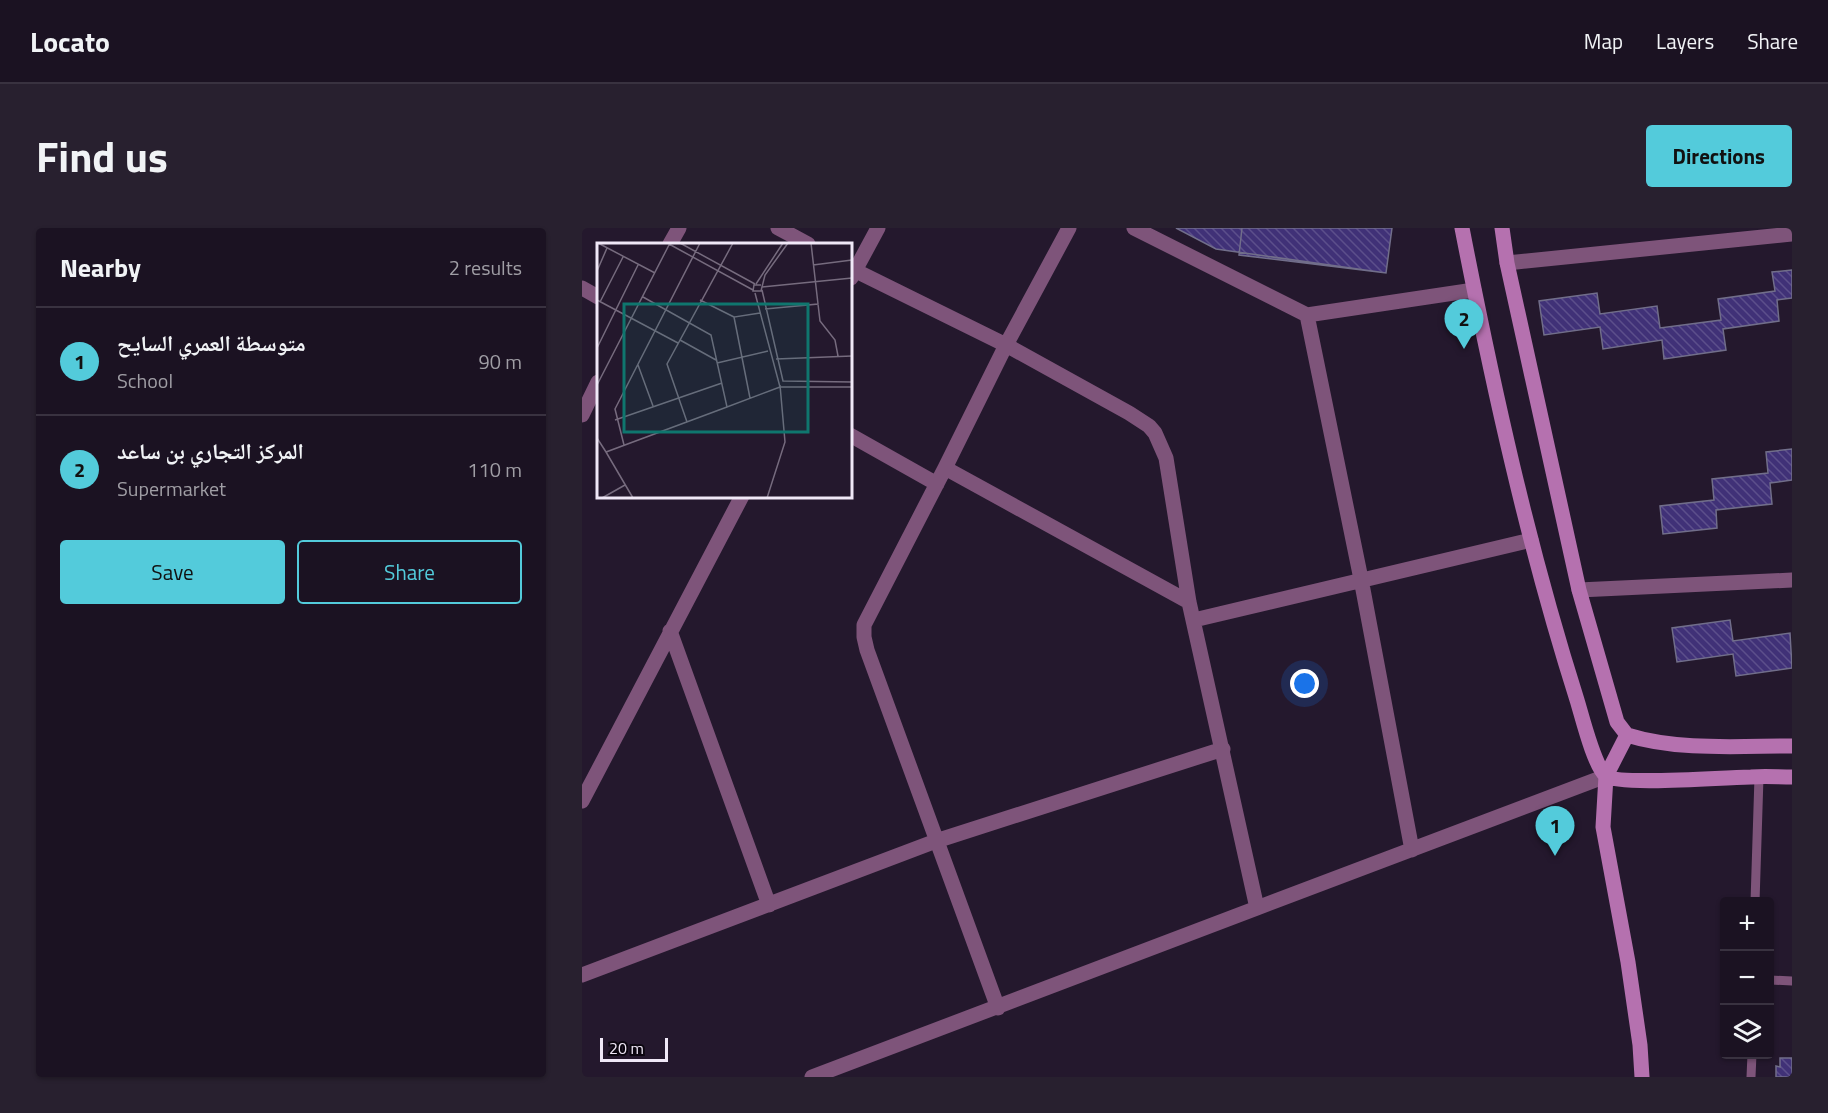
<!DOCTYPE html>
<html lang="en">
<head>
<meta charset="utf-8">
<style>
  :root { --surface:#1b1222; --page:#28202f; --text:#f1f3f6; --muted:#a09ea5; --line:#393240; --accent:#53cbdb }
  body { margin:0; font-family:"Titillium Web","Noto Naskh Arabic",sans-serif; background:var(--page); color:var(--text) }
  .controls { position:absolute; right:18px; bottom:18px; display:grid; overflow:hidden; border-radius:6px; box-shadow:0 2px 4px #0004 }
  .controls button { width:54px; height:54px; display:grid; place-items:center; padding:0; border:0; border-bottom:2px solid var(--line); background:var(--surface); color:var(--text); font:30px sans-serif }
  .scale { position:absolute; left:18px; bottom:15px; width:68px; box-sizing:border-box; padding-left:6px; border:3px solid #f0e8f7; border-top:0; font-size:16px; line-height:21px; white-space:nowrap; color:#f0e8f7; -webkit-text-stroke:4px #0b060f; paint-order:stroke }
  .you { position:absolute; left:723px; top:456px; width:21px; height:21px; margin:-15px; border:4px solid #fff; border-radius:50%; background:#1a73e8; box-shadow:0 0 0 9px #1a73e833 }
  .badge { display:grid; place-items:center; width:39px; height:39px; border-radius:50%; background:var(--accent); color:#111; font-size:20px; font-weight:700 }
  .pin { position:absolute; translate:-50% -50px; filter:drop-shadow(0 2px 3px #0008) }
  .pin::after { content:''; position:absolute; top:32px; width:21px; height:18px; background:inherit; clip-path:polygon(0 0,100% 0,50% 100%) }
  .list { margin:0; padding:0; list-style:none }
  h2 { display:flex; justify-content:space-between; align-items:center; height:78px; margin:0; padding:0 24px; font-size:26px }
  h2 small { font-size:20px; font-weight:400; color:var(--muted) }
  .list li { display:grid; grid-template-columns:39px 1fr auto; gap:18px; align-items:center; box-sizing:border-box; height:108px; padding:0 24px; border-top:2px solid var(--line) }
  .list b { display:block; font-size:22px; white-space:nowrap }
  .list p { margin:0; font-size:20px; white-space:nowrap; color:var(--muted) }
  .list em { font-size:20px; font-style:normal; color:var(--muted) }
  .actions { display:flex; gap:12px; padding:18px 24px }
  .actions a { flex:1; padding:14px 0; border:2px solid var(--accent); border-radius:6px; text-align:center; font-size:21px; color:var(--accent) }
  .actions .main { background:var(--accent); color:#111 }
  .icon { flex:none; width:33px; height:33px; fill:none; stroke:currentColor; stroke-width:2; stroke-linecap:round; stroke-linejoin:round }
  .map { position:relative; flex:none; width:1210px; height:849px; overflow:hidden; border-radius:6px }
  header { display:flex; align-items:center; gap:36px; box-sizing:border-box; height:84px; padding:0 30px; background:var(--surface); border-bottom:2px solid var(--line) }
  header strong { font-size:28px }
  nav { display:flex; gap:33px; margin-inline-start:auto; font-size:21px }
  .intro { display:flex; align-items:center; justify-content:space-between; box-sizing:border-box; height:144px; padding:0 36px }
  h1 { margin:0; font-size:42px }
  .button { padding:15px 27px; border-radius:6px; background:var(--accent); color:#111; font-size:21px; font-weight:700 }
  main { display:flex; gap:36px; padding:0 36px }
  aside { flex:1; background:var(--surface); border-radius:6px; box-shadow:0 2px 4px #0004 }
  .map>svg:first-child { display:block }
  .building { fill:url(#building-back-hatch); stroke:#716e8a; stroke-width:1.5 }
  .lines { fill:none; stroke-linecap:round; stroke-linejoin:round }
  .lane { stroke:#7e547a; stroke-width:9 }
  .street { stroke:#7e547a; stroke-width:15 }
  .secondary { stroke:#b571af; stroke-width:15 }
  .inset-road { fill:none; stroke:#766b7e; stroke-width:1.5 }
  .view { fill:#0f766e; fill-opacity:0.15; stroke:#0f766e; stroke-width:3 }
  .inset-edge { fill:none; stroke:#f0e8f7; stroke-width:3 }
</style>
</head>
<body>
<header>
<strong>Locato</strong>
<nav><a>Map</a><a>Layers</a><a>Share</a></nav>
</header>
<div class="intro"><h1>Find us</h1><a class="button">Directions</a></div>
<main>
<aside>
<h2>Nearby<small>2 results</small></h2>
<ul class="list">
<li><span class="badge">1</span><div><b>متوسطة العمري السايح</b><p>School</p></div><em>90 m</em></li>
<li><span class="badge">2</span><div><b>المركز التجاري بن ساعد</b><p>Supermarket</p></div><em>110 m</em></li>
</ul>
<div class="actions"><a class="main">Save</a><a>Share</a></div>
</aside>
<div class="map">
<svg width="1210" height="849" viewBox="0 0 1210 849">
  <defs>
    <pattern id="building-back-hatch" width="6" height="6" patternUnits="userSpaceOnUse" patternTransform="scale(1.5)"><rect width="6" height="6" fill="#403177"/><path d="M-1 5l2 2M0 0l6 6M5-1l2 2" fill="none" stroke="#5c4f8b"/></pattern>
  </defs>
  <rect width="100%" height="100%" fill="#24182d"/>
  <!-- building -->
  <path class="building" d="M 594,0 L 810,0 L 804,45 L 634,21 Z
    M 660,0 L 810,0 L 804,45 L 657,27 Z
    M 1210,42 L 1210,70 L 1195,72 L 1197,93 L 1141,101 L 1144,122 L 1082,131 L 1080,112 L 1021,121 L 1018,99 L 962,107 L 957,73 L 1015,65 L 1018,86 L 1075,78 L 1078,100 L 1139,92 L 1136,71 L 1193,63 L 1190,44 Z
    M 1210,221 L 1210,252 L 1188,255 L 1190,276 L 1134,282 L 1135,300 L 1081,306 L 1078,278 L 1132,272 L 1130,251 L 1186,245 L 1184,224 Z
    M 1148,392 L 1151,413 L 1208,405 L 1210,440 L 1154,448 L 1151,426 L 1095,434 L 1090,400 Z
    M 1198,830 L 1210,830 L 1210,849 L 1194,849 L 1194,838 L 1198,839 Z"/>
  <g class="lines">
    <!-- lane -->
    <path class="lane" d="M 1173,674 L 1177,549
      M 1188,752 L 1210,753
      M 1169,849 L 1170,826"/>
    <!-- street -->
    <path class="street" d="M 196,0 L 226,16
      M 552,0 L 725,87
      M 88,16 L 97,0
      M 925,35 L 1210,6
      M 268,40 L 424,117 L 547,185 L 567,198 L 573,205 L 584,230 L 607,374 L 675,680 L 1024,548
      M 269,50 L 296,0
      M 0,60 L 16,69
      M 0,187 L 16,154
      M 268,207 L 355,256
      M 363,240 L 607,374
      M 997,362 L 1210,352
      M 612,392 L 949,312
      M 88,403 L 187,677
      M 0,573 L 160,268
      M 830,622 L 779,351 L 725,87 L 892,62
      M 0,747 L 354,613 L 641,521
      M 416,780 L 285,422 L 282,409 L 282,397 L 363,240 L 424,117 L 487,0
      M 230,849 L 675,680"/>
    <!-- secondary -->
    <path class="secondary" d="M 880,0 C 911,159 946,318 995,472 C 1000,488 1012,538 1024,548 C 1038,558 1146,549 1169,549 C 1183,548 1196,549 1210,549
      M 920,0 L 925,35 L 997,362 L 1035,494 L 1045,507 C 1096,523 1157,518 1210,518
      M 1045,507 L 1024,548 L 1021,599 L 1046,734 L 1058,817 L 1060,849"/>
  </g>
  <!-- overview -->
  <g transform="translate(15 15)">
    <rect width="255" height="255" fill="#24182d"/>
    <path class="inset-road" d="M 1,0 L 58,30M 83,0 L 158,41M 72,1 L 156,47M 216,22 L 255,17M 0,28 L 10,5M 159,41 L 186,0M 164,42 L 157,42 L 156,48 L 164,48 L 168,32 L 191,0M 165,44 L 255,35M 165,47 L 186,138 L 255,139M 158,50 L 183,144 L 255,144M 46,54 L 114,92 L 130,164 L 183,144M 0,57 L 81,100M 103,57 L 137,74M 3,59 L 26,14M 221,61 L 223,78 L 238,97 L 241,113M 168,66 L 221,61 L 214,0M 83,97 L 119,117M 0,105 L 41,22M 179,116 L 255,113M 120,120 L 171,108M 41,122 L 56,163M 0,142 L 73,0M 153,155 L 137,74 L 163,70M 18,177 L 125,140M 90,179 L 70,121 L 136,0M 0,195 L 9,209 L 130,164M 27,202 L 18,166 L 103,0M 9,209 L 36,255M 5,255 L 28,242M 170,255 L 188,199 L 183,142"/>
    <path class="view" d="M 27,61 L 211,61 L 211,189 L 27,189 Z"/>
    <rect width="255" height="255" class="inset-edge"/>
  </g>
</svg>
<div class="controls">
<button>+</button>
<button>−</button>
<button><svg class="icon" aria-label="layers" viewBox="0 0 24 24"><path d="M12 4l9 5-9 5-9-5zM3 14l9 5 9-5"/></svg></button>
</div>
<div class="scale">20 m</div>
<div class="you"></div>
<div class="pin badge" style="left:973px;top:628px">1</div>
<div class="pin badge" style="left:882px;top:121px">2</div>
</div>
</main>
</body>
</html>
